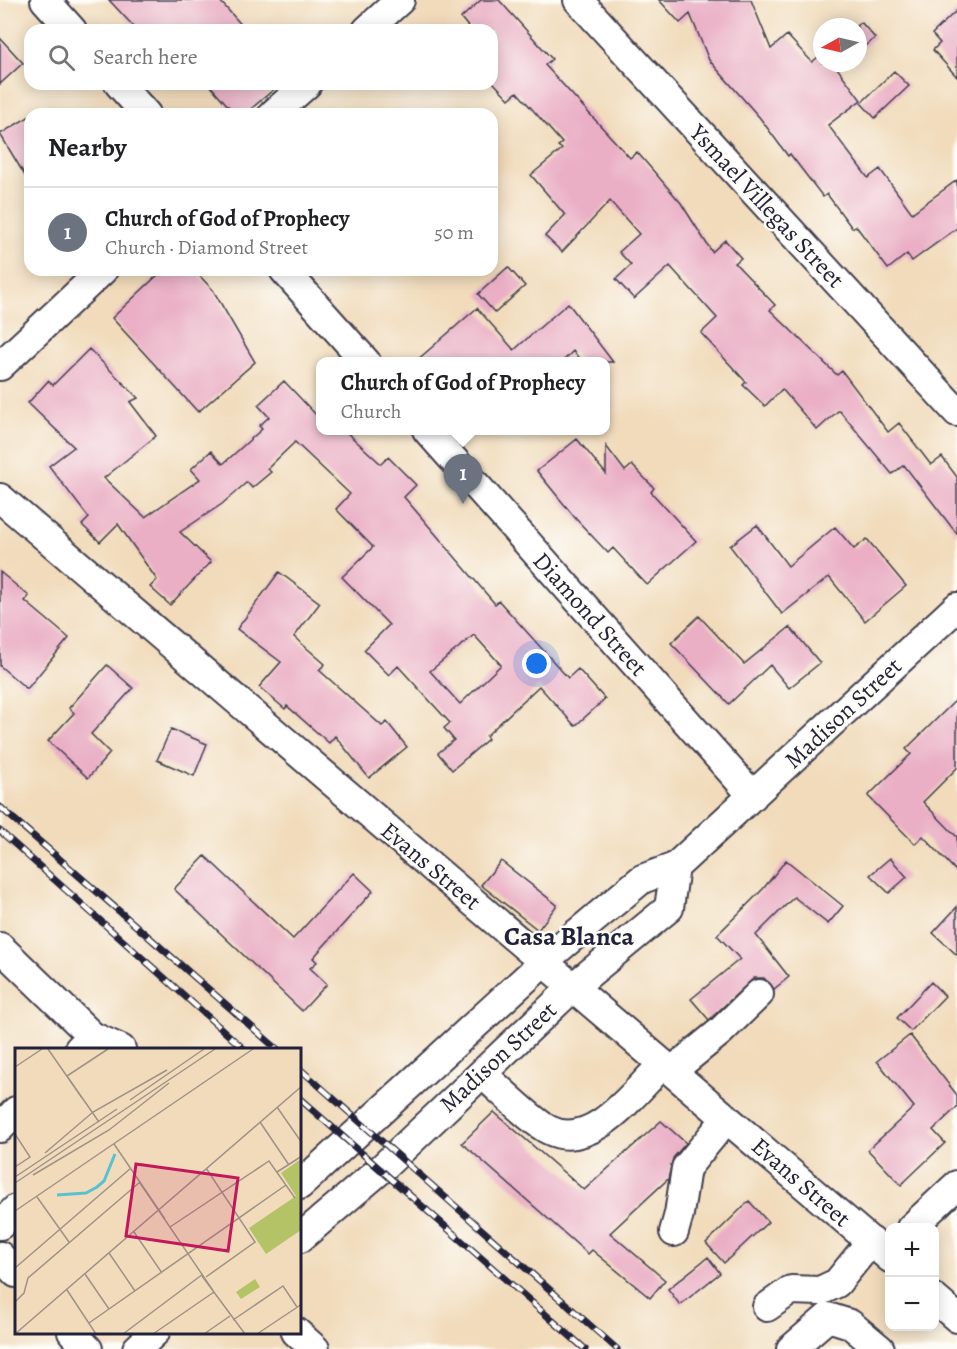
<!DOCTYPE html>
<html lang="en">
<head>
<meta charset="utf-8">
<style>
  :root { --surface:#fff; --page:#f2f2f2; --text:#202124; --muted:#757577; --line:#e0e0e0; --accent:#c8321e }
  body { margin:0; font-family:Alegreya,serif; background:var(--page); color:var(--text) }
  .controls { position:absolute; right:18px; bottom:18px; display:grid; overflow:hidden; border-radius:12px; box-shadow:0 3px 15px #0003 }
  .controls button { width:54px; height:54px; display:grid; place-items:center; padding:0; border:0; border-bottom:2px solid var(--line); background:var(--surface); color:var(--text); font:30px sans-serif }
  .compass { position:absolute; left:813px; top:18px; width:54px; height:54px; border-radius:50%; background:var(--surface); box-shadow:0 3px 15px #0003; rotate:262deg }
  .you { position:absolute; left:537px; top:664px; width:21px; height:21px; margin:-15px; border:4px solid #fff; border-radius:50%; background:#1a73e8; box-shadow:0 0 0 9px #1a73e833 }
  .badge { display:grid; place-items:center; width:39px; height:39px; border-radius:50%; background:var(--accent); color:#fff; font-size:20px; font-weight:700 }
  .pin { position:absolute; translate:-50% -50px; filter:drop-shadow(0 2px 3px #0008) }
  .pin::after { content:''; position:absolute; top:32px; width:21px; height:18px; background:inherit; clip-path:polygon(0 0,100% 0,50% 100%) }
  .popup { position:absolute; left:316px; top:357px; width:294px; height:78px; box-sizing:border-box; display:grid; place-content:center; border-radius:12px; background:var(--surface); filter:drop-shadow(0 2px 4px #0005); font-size:20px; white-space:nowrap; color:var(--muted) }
  .popup b { font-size:22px; color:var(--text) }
  .popup::after { content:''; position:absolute; left:50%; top:100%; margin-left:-12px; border:12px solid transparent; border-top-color:var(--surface) }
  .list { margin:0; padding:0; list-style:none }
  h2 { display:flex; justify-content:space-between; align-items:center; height:78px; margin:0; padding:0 24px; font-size:26px }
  h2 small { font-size:20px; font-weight:400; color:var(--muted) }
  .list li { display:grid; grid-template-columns:39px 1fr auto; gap:18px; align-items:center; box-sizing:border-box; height:90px; padding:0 24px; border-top:2px solid var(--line) }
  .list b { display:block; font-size:22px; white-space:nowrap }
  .list p { margin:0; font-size:20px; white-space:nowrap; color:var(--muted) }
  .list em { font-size:20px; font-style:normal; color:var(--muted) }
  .icon { flex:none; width:33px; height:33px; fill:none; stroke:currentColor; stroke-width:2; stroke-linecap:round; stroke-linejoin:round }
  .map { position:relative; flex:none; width:957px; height:1349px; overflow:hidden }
  .search { position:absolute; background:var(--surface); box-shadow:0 3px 15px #0003; left:24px; top:24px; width:474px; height:66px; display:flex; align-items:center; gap:15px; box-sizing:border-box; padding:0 21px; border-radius:18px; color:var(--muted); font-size:22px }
  .panel { position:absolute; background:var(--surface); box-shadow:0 3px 15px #0003; left:24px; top:108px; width:474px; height:168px; border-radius:18px }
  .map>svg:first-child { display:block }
  .building { fill:#eaafc5; fill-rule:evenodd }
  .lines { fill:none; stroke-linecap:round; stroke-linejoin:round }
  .minor-casing { stroke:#413e4e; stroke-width:32 }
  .minor { stroke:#fff; stroke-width:28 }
  .rail-casing { stroke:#22223b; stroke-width:7 }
  .rail { stroke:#fdfcf7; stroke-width:4.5; stroke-dasharray:14; stroke-linecap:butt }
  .labels { text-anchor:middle; stroke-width:5; stroke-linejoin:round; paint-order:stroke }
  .street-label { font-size:24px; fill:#22223b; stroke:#fdfcf7 }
  .neighbourhood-label { font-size:26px; font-weight:bold; fill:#22223b; stroke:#fdfcf7 }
  .inset-river { fill:none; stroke:#57c2d2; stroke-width:3 }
  .inset-road { fill:none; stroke:#9e9188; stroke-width:1.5 }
  .view { fill:#c2185b; fill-opacity:0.15; stroke:#c2185b; stroke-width:3 }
  .inset-edge { fill:none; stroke:#22223b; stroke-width:3 }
</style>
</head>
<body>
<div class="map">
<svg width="957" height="1349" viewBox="0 0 957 1349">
  <rect width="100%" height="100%" fill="#fdfcf7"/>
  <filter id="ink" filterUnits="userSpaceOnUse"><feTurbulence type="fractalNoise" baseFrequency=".0167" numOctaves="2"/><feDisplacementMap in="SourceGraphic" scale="12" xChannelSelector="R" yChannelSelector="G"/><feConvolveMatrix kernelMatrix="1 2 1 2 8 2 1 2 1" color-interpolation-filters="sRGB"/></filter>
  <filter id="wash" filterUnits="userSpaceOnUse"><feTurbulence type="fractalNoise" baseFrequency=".008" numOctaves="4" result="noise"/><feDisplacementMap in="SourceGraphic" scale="24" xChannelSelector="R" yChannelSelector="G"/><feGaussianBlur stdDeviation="1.35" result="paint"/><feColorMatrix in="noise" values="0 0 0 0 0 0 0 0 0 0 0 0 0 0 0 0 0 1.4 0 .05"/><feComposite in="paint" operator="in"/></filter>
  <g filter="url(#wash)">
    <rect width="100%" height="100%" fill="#f1dbbb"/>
    <g id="blocks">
      <!-- building -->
      <path class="building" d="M 109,0 L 219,0 L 246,30 L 137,30 Z
        M 481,0 L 499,0 L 552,59 L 545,65 L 630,158 L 637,152 L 681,203 L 712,252 L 725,240 L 741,258 L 735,263 L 775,305 L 770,310 L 837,375 L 842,371 L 888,432 L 899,423 L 931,465 L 942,457 L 957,477 L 957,534 L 904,465 L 892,474 L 839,410 L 817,430 L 782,389 L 765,406 L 743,385 L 746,382 L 701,333 L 717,318 L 670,266 L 634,299 L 616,279 L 631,265 L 619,252 L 639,234 L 610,201 L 562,252 L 545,236 L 565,215 L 531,175 L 562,149 L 558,146 L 562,143 L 517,92 L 509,99 L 492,81 L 492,30 L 471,30 L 461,18 Z
        M 659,0 L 751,0 L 771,49 L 787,35 L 812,62 L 822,54 L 822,63 L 844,63 L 837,68 L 861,100 L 828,125 L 868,178 L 880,169 L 912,213 L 957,180 L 957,228 L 912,261 L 907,254 L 888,269 L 856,226 L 852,228 L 827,194 L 823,197 L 790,154 L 788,156 L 760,118 L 709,60 L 690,14 L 680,23 Z
        M 957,10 L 957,77 L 933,50 L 940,43 L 932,34 Z
        M 861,22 L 875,38 L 858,51 L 858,27 L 855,27 Z
        M 0,38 L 23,63 L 0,84 Z
        M 894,71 L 909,86 L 875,118 L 861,103 Z
        M 209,84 L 280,84 L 245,114 L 235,114 Z
        M 30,116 L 30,184 L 0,134 Z
        M 508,267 L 525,286 L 495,313 L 478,294 Z
        M 163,270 L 194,270 L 213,290 L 255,362 L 198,412 L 112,318 Z
        M 568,303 L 613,362 L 582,362 L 573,351 L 562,362 L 415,362 L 477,308 L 514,350 Z
        M 89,349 L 138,398 L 130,402 L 156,436 L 104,478 L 145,517 L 200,479 L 191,469 L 211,451 L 223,464 L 262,429 L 259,426 L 269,417 L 258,405 L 284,381 L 321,420 L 321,430 L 344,430 L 381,464 L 388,457 L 416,485 L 404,497 L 495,604 L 499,601 L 568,678 L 578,669 L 605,699 L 575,726 L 539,686 L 486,736 L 488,739 L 452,770 L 438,753 L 454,740 L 444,728 L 450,723 L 398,666 L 389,675 L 364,650 L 389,625 L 342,577 L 373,547 L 336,509 L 350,494 L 295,442 L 267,469 L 271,472 L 252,488 L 247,482 L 222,504 L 180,532 L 211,562 L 170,605 L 150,587 L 157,580 L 118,524 L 100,542 L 82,525 L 89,518 L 49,466 L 74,447 L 28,403 L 48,381 L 53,385 ZM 474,635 L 501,665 L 460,704 L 430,671 Z
        M 577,439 L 606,474 L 606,446 L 625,471 L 632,465 L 654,488 L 651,492 L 696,541 L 647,585 L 613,548 L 608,553 L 576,519 L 537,471 Z
        M 757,525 L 788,566 L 835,527 L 854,549 L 867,539 L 906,586 L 865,621 L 829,577 L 782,614 L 730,546 Z
        M 0,572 L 29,596 L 25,601 L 69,638 L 27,689 L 0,666 Z
        M 279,572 L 320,603 L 294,637 L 325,664 L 319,670 L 382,726 L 387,722 L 407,747 L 369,778 L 335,736 L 329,743 L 287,706 L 285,709 L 259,687 L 281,662 L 237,629 Z
        M 699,616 L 744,664 L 790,627 L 820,663 L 789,688 L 770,665 L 729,704 L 671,643 Z
        M 107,665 L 133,688 L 91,734 L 110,753 L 88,778 L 48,741 L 74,713 L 69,708 Z
        M 957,699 L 957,768 L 923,802 L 957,837 L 957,872 L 923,836 L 915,844 L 868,796 L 911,754 L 906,749 Z
        M 171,729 L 207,744 L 194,776 L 157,760 Z
        M 205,856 L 293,939 L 354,873 L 373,891 L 313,958 L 317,962 L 310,968 L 327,984 L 302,1011 L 174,889 Z
        M 890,858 L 907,877 L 889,893 L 870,875 Z
        M 786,860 L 843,906 L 828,924 L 794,897 L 756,935 L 789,977 L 774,989 L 764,978 L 754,978 L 709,1020 L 691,999 L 740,959 L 717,935 L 763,889 Z
        M 501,861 L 557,905 L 538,930 L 481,885 Z
        M 957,907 L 957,955 L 933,933 Z
        M 931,982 L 945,996 L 911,1031 L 897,1018 Z
        M 910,1035 L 957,1095 L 957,1107 L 933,1130 L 945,1143 L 901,1185 L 868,1150 L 914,1107 L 877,1061 Z
        M 494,1112 L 584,1190 L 661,1121 L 686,1143 L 673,1158 L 668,1179 L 610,1233 L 665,1280 L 650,1298 L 592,1250 L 588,1254 L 462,1143 Z
        M 749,1201 L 768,1222 L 724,1263 L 706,1243 Z
        M 708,1257 L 720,1273 L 680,1305 L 668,1289 Z"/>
    </g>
  </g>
  <g filter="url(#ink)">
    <use href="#blocks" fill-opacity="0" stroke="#413e4e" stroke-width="1.5"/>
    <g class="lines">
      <defs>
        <path id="minor" d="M 45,0 L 72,30
          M 578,0 L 957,412
          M 367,30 L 400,0
          M 119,84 L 146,114
          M 273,114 L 307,84
          M 284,270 L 366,362
          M 0,366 L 103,270
          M 427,430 L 753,796
          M 0,498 L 890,1258
          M 0,947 L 92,1036
          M 79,1049 L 92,1036 L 121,1049
          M 672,1071 L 721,1031 L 759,994
          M 482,1074 C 498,1087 532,1122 549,1130 C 592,1152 635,1091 663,1064
          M 0,1128 L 16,1111
          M 300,1185 L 557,950 L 642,879 L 675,867 L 957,607
          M 0,1225 L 16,1209
          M 911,1228 L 957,1185
          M 674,1232 L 679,1214 L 686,1168 L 727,1118
          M 300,1238 L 380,1170 L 573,987 L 669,908 L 675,867
          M 0,1256 L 16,1273
          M 934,1298 L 957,1318
          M 767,1307 L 791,1290 L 820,1291 L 837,1283 L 871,1241
          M 72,1332 L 88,1349
          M 296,1332 L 315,1349
          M 137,1349 L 155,1332
          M 791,1349 L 828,1317 L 850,1324 L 880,1349"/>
      </defs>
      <!-- minor casing -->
      <use href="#minor" class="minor-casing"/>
      <!-- minor -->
      <use href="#minor" class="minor"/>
      <defs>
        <path id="rail" d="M 0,807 L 277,1049
          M 0,831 L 244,1049
          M 300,1069 L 617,1349
          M 300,1099 L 585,1349"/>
      </defs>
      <!-- rail casing -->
      <use href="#rail" class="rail-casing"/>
      <!-- rail -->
      <use href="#rail" class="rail"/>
    </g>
  </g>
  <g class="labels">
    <!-- street labels -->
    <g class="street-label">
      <text transform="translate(767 206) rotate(47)" y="8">Ysmael Villegas Street</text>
      <text transform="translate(590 614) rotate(48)" y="8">Diamond Street</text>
      <text transform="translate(843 713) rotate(-43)" y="8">Madison Street</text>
      <text transform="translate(431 866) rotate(40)" y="8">Evans Street</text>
      <text transform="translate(498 1057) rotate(-43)" y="8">Madison Street</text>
      <text transform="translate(801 1182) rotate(41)" y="8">Evans Street</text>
    </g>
    <!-- neighbourhood labels -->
    <g class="neighbourhood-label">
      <text x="569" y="945">Casa Blanca</text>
    </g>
  </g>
  <!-- overview -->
  <g transform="translate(15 1048)">
    <rect width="286" height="286" fill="#f1dbbb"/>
    <path d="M 286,111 L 286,182 L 251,206 L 234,180 L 281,148 L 266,125 ZM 240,231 L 245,239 L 226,251 L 221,244 Z" fill="#b4c366"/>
    <path class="inset-river" d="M 42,147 L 71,145 L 82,139 L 89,133 L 100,106"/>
    <path class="inset-road" d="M 33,1 L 67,50M 0,19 L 27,1M 52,28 L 93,1M 52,28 L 84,74M 115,52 L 189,1M 262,59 L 287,95M 245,74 L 274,117M 0,86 L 15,109 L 0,119M 99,96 L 150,171M 30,105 L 78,64 L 152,22M 262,124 L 287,108M 18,127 L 94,82 L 154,35M 0,129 L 102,61M 0,135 L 200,1M 125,135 L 199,244M 22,149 L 54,194M 0,163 L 238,1M 155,179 L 254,113 L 280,150M 119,184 L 147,225M 94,205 L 120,243M 0,220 L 116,120M 70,226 L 94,261M 187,228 L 230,286M 191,229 L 240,194 L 191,120M 52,242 L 81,286M 0,254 L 9,245 L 13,230 L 125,134M 218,272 L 268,238 L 282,259M 74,275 L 271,137M 0,286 L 287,38M 108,286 L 188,226M 138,286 L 199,244M 189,286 L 215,268M 242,286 L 287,256"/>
    <path class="view" d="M 121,116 L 223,130 L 213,203 L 111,188 Z"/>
    <rect width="286" height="286" class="inset-edge"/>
  </g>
</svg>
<div class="controls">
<button>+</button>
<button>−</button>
</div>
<svg class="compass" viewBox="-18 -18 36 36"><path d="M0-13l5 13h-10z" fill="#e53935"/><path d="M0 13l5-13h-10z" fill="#757577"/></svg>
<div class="you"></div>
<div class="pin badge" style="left:463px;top:504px;background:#6b7280">1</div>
<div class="popup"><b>Church of God of Prophecy</b>Church</div>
<div class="search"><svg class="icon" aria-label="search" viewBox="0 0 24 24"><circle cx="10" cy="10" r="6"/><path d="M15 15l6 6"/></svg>Search here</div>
<section class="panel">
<h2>Nearby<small></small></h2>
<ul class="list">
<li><span class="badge" style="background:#6b7280">1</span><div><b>Church of God of Prophecy</b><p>Church · Diamond Street</p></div><em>50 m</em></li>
</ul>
</section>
</div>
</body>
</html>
